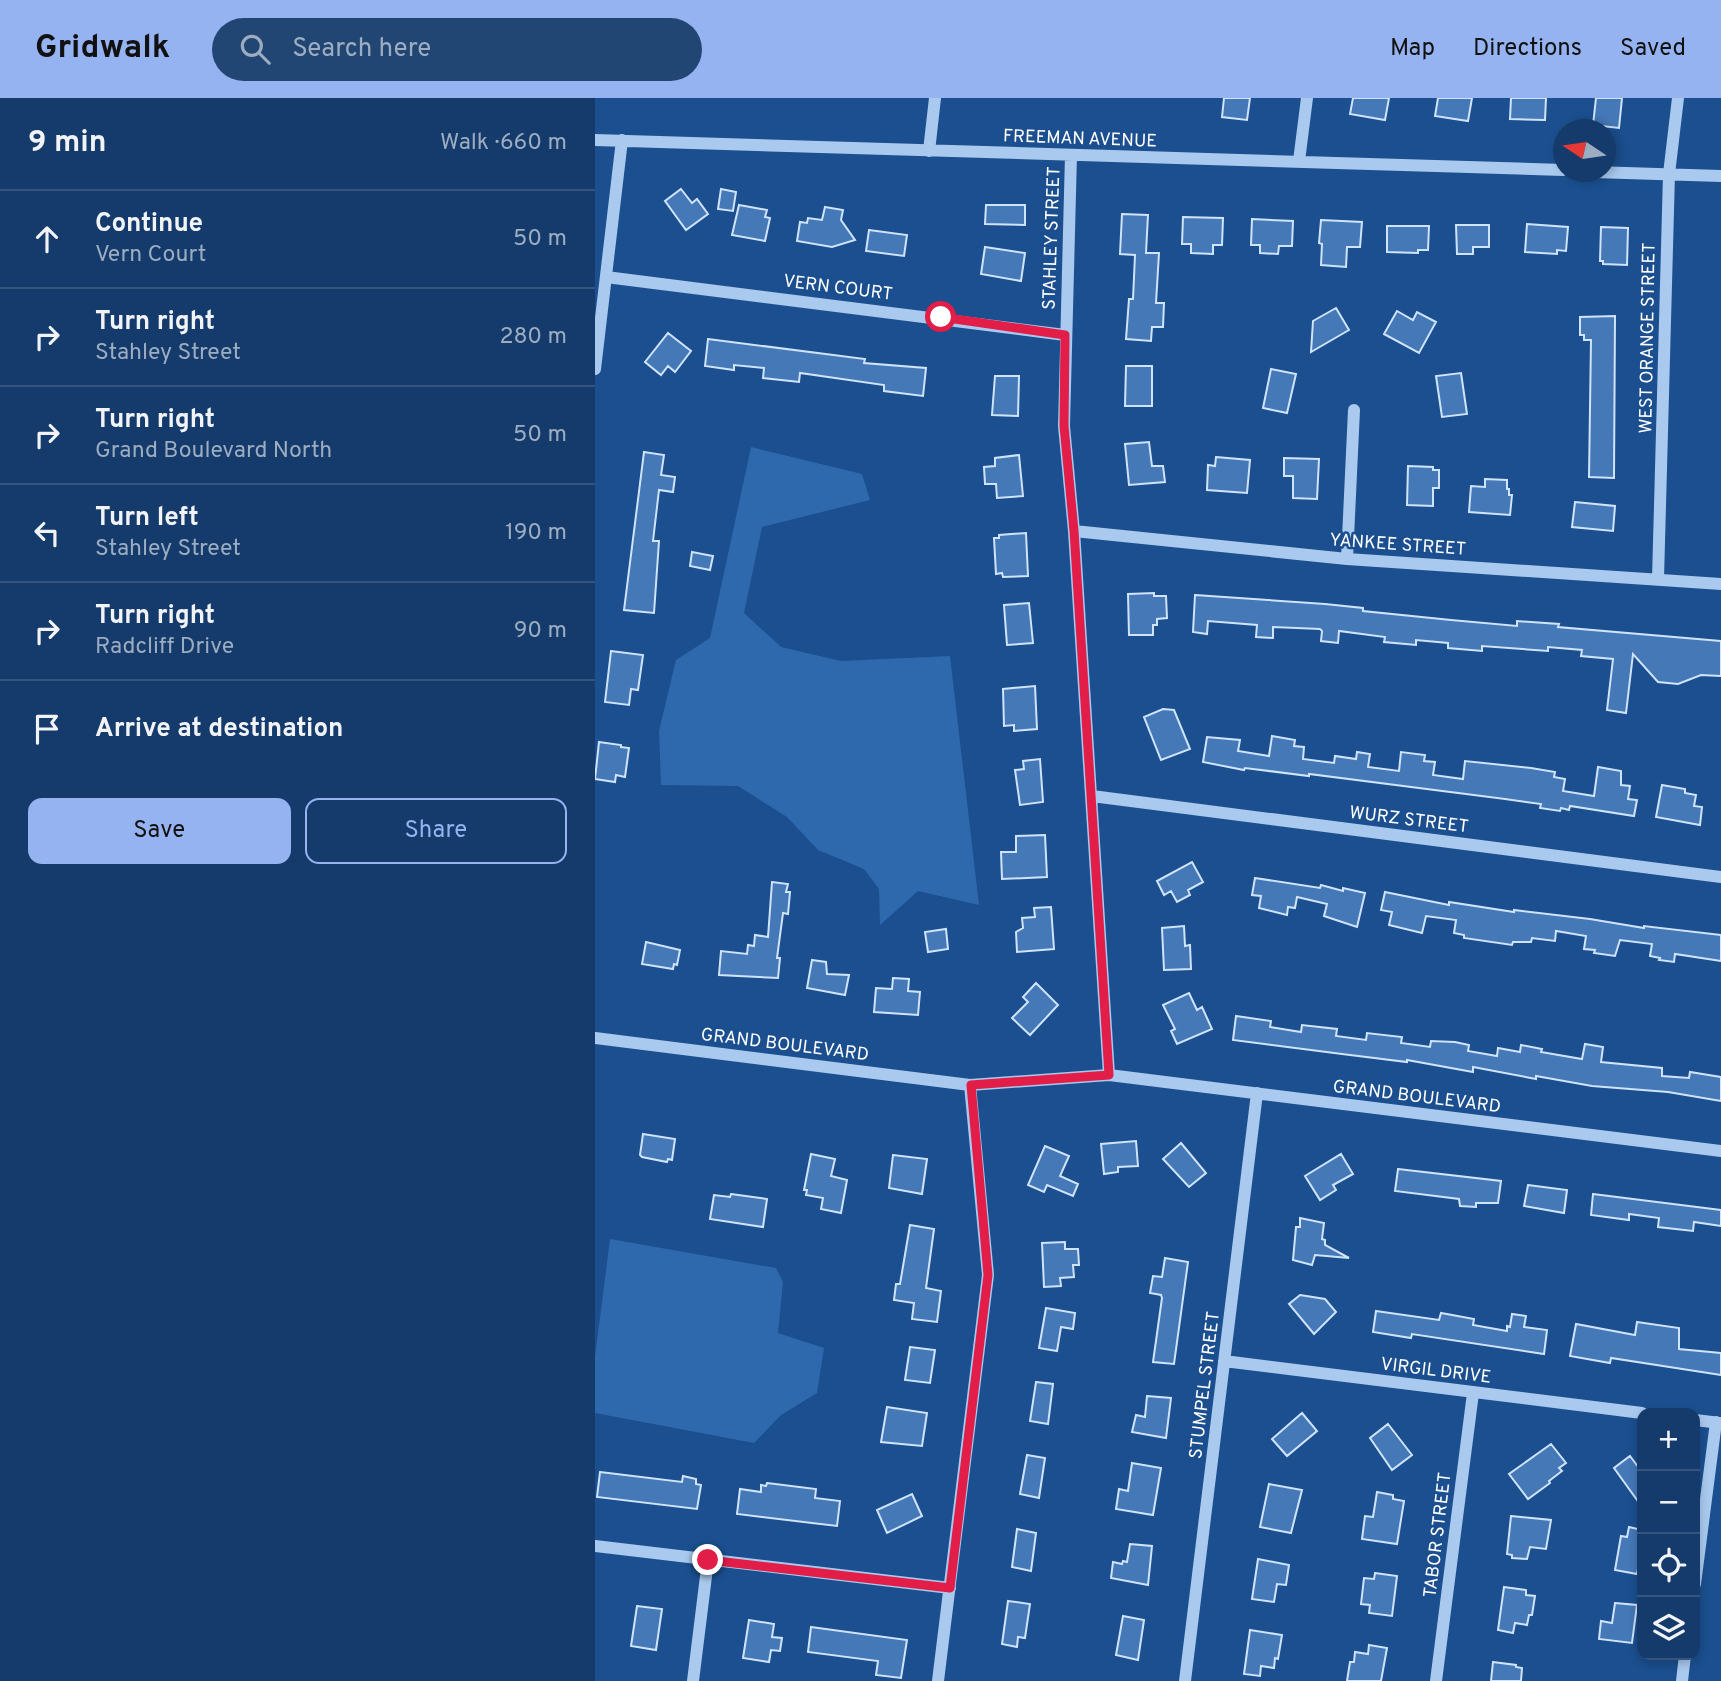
<!DOCTYPE html>
<html lang="en">
<head>
<meta charset="utf-8">
<style>
  :root { --surface:#143b6b; --page:#214673; --text:#f1f3f6; --muted:#9dadc1; --line:#33557e; --accent:#95b2f1 }
  body { margin:0; font-family:Overpass,sans-serif; background:var(--page); color:var(--text) }
  .controls { position:absolute; right:21px; bottom:21px; display:grid; overflow:hidden; border-radius:14px; box-shadow:0 4px 10px #0003 }
  .controls button { width:63px; height:63px; display:grid; place-items:center; padding:0; border:0; border-bottom:2px solid var(--line); background:var(--surface); color:var(--text); font:35px sans-serif }
  .compass { position:absolute; left:958px; top:21px; width:63px; height:63px; border-radius:50%; background:var(--surface); box-shadow:0 4px 10px #0003; rotate:283deg }
  .stop { position:absolute; width:21px; height:21px; margin:-16px; border:5px solid #e11d48; border-radius:50%; background:#fff }
  .stop.end { background:#e11d48; border-color:#fff; box-shadow:0 2px 7px #0008 }
  .list { margin:0; padding:0; list-style:none }
  h2 { display:flex; justify-content:space-between; align-items:center; height:91px; margin:0; padding:0 28px; font-size:30px }
  h2 small { font-size:23px; font-weight:400; color:var(--muted) }
  .list li { display:grid; grid-template-columns:46px 1fr auto; gap:21px; align-items:center; box-sizing:border-box; height:98px; padding:0 28px; border-top:2px solid var(--line) }
  .list b { display:block; font-size:26px; white-space:nowrap }
  .list p { margin:0; font-size:23px; white-space:nowrap; color:var(--muted) }
  .list em { font-size:23px; font-style:normal; color:var(--muted) }
  .actions { display:flex; gap:14px; padding:21px 28px }
  .actions a { flex:1; padding:16px 0; border:2px solid var(--accent); border-radius:14px; text-align:center; font-size:24px; color:var(--accent) }
  .actions .main { background:var(--accent); color:#111 }
  .icon { flex:none; width:38px; height:38px; fill:none; stroke:currentColor; stroke-width:2; stroke-linecap:round; stroke-linejoin:round }
  .map { position:relative; flex:none; width:1126px; height:1583px; overflow:hidden }
  header { display:flex; align-items:center; gap:42px; box-sizing:border-box; height:98px; padding:0 35px; background:var(--accent); color:#111 }
  header strong { font-size:33px }
  nav { display:flex; gap:38px; margin-inline-start:auto; font-size:24px }
  .search { width:490px; height:63px; background:var(--page); display:flex; align-items:center; gap:18px; box-sizing:border-box; padding:0 24px; border-radius:38px; color:var(--muted); font-size:26px }
  main { display:flex }
  aside { flex:1; background:var(--surface) }
  .map>svg:first-child { display:block }
  .green { fill:#2e69ad }
  .building { fill:#4478b7; stroke:#cfe3fa; stroke-width:2 }
  .lines { fill:none; stroke-linecap:round; stroke-linejoin:round }
  .minor { stroke:#a9c9ee; stroke-width:12 }
  .route { stroke:#e11d48; stroke-width:9 }
  .labels { text-anchor:middle; stroke-width:5; stroke-linejoin:round; paint-order:stroke }
  .street-label { font-size:18px; fill:#fff; stroke:#1b4f8f }
</style>
</head>
<body>
<header>
<strong>Gridwalk</strong>
<div class="search"><svg class="icon" aria-label="search" viewBox="0 0 24 24"><circle cx="10" cy="10" r="6"/><path d="M15 15l6 6"/></svg>Search here</div>
<nav><a>Map</a><a>Directions</a><a>Saved</a></nav>
</header>
<main>
<aside>
<h2>9 min<small>Walk · 660 m</small></h2>
<ul class="list">
<li><svg class="icon" aria-label="ahead" viewBox="0 0 24 24"><path d="M12 20V5M6 11l6-6 6 6"/></svg><div><b>Continue</b><p>Vern Court</p></div><em>50 m</em></li>
<li><svg class="icon" aria-label="right" viewBox="0 0 24 24"><path d="M7 20v-9h11M14 6l5 5-5 5"/></svg><div><b>Turn right</b><p>Stahley Street</p></div><em>280 m</em></li>
<li><svg class="icon" aria-label="right" viewBox="0 0 24 24"><path d="M7 20v-9h11M14 6l5 5-5 5"/></svg><div><b>Turn right</b><p>Grand Boulevard North</p></div><em>50 m</em></li>
<li><svg class="icon" aria-label="left" viewBox="0 0 24 24"><path d="M17 20v-9H6M10 6l-5 5 5 5"/></svg><div><b>Turn left</b><p>Stahley Street</p></div><em>190 m</em></li>
<li><svg class="icon" aria-label="right" viewBox="0 0 24 24"><path d="M7 20v-9h11M14 6l5 5-5 5"/></svg><div><b>Turn right</b><p>Radcliff Drive</p></div><em>90 m</em></li>
<li><svg class="icon" aria-label="arrive" viewBox="0 0 24 24"><path d="M6 21V4h12l-3 4 3 4H6"/></svg><div><b>Arrive at destination</b></div></li>
</ul>
<div class="actions"><a class="main">Save</a><a>Share</a></div>
</aside>
<div class="map">
<svg width="1126" height="1583" viewBox="0 0 1126 1583">
  <rect width="100%" height="100%" fill="#1b4f8f"/>
  <!-- green -->
  <path class="green" d="M 156,349 L 267,376 L 275,402 L 167,429 L 149,515 L 186,549 L 246,563 L 355,558 L 384,807 L 323,793 L 285,827 L 284,791 L 269,771 L 223,752 L 192,719 L 143,688 L 66,687 L 64,633 L 81,562 L 115,540 Z
    M 15,1141 L 181,1170 L 188,1184 L 183,1235 L 229,1250 L 222,1295 L 186,1317 L 159,1345 L 0,1315 L 0,1259 Z"/>
  <!-- building -->
  <path class="building" d="M 629,0 L 655,0 L 652,22 L 627,19 Z
    M 758,0 L 794,0 L 790,22 L 755,16 Z
    M 843,0 L 877,0 L 873,23 L 840,18 Z
    M 916,0 L 951,0 L 950,22 L 915,21 Z
    M 1001,0 L 1027,0 L 1024,30 L 998,27 Z
    M 86,91 L 97,105 L 102,101 L 113,116 L 91,132 L 70,103 Z
    M 126,91 L 141,94 L 138,113 L 123,111 Z
    M 144,107 L 172,112 L 170,119 L 175,120 L 170,143 L 137,137 Z
    M 391,107 L 430,107 L 430,127 L 390,126 Z
    M 230,109 L 248,112 L 246,122 L 260,142 L 237,149 L 202,143 L 205,124 L 212,125 L 213,120 L 227,122 Z
    M 527,116 L 553,117 L 551,155 L 564,155 L 561,205 L 569,205 L 568,229 L 557,229 L 556,243 L 531,241 L 534,201 L 538,201 L 540,157 L 525,156 Z
    M 588,119 L 628,120 L 627,147 L 618,147 L 618,156 L 596,155 L 596,146 L 587,146 Z
    M 657,121 L 698,123 L 697,148 L 684,148 L 683,156 L 665,155 L 665,147 L 656,147 Z
    M 726,122 L 767,124 L 765,149 L 752,149 L 751,169 L 726,167 L 727,146 L 724,145 Z
    M 932,126 L 973,129 L 971,153 L 962,152 L 962,156 L 930,154 Z
    M 861,127 L 894,127 L 894,149 L 878,149 L 878,156 L 862,156 Z
    M 792,128 L 834,128 L 833,152 L 823,152 L 823,155 L 792,154 Z
    M 1006,129 L 1033,130 L 1032,167 L 1008,166 L 1008,163 L 1005,163 Z
    M 274,132 L 312,137 L 309,158 L 271,153 Z
    M 390,149 L 430,155 L 426,183 L 386,176 Z
    M 741,210 L 754,232 L 716,254 L 718,223 Z
    M 802,213 L 818,222 L 822,214 L 841,224 L 824,255 L 789,236 Z
    M 1020,218 L 1019,380 L 994,379 L 996,242 L 989,242 L 989,237 L 985,237 L 985,219 Z
    M 73,235 L 96,253 L 80,274 L 73,268 L 66,277 L 50,264 Z
    M 113,241 L 270,261 L 269,265 L 331,270 L 328,298 L 289,293 L 289,287 L 205,275 L 204,284 L 168,280 L 169,270 L 139,267 L 139,272 L 110,268 Z
    M 531,268 L 557,268 L 557,308 L 530,308 Z
    M 676,271 L 701,276 L 692,315 L 668,310 Z
    M 866,275 L 872,316 L 847,319 L 841,278 Z
    M 400,278 L 424,278 L 423,318 L 397,317 Z
    M 554,344 L 557,368 L 568,368 L 570,384 L 534,387 L 530,346 Z
    M 49,354 L 69,357 L 66,377 L 80,379 L 78,394 L 64,392 L 58,443 L 64,443 L 59,515 L 29,512 Z
    M 424,357 L 428,398 L 402,400 L 401,386 L 390,386 L 389,369 L 400,368 L 400,360 Z
    M 621,359 L 655,362 L 652,395 L 612,392 L 613,367 L 620,368 Z
    M 689,360 L 724,361 L 722,401 L 698,400 L 698,378 L 689,378 Z
    M 813,368 L 838,369 L 838,372 L 844,372 L 844,390 L 838,390 L 838,408 L 812,407 Z
    M 890,381 L 912,382 L 912,391 L 914,391 L 914,397 L 917,397 L 915,417 L 874,414 L 876,388 L 890,389 Z
    M 980,404 L 1020,408 L 1018,433 L 977,429 Z
    M 431,435 L 433,478 L 408,479 L 407,475 L 401,476 L 399,440 L 404,440 L 404,437 Z
    M 97,454 L 118,458 L 115,472 L 95,468 Z
    M 559,495 L 559,498 L 571,498 L 572,520 L 562,521 L 562,527 L 558,527 L 558,537 L 534,537 L 533,496 Z
    M 600,497 L 730,506 L 768,510 L 768,513 L 856,522 L 922,528 L 922,523 L 964,526 L 963,529 L 1126,543 L 1126,578 L 1106,577 L 1083,586 L 1063,584 L 1038,556 L 1031,615 L 1012,612 L 1018,561 L 986,558 L 987,552 L 953,549 L 953,553 L 887,548 L 887,553 L 853,550 L 853,545 L 821,542 L 821,547 L 789,544 L 790,539 L 744,533 L 743,545 L 726,543 L 727,533 L 725,531 L 678,529 L 678,540 L 661,539 L 662,527 L 613,523 L 612,536 L 598,534 Z
    M 434,505 L 438,545 L 412,547 L 409,507 Z
    M 16,553 L 48,557 L 43,592 L 36,591 L 34,607 L 10,604 Z
    M 440,588 L 442,631 L 419,633 L 419,627 L 409,628 L 408,591 Z
    M 568,611 L 579,612 L 595,651 L 566,662 L 549,619 Z
    M 677,638 L 700,642 L 699,648 L 709,649 L 708,661 L 739,665 L 740,658 L 761,661 L 762,654 L 775,656 L 773,669 L 804,673 L 806,654 L 830,657 L 829,663 L 840,664 L 838,677 L 868,681 L 870,663 L 936,670 L 960,674 L 959,679 L 970,681 L 968,693 L 999,698 L 1003,669 L 1026,673 L 1026,687 L 1035,688 L 1033,701 L 1042,702 L 1039,718 L 975,708 L 974,712 L 966,710 L 965,713 L 945,710 L 946,706 L 910,701 L 714,676 L 714,678 L 650,670 L 649,672 L 608,664 L 612,639 L 645,642 L 643,653 L 674,658 Z
    M 4,644 L 26,647 L 26,649 L 34,650 L 30,679 L 21,677 L 20,684 L 0,681 Z
    M 445,661 L 448,704 L 425,707 L 420,672 L 429,671 L 428,663 Z
    M 1067,687 L 1090,691 L 1090,695 L 1101,697 L 1099,708 L 1107,709 L 1105,727 L 1061,719 Z
    M 450,737 L 452,779 L 407,781 L 406,754 L 421,754 L 421,738 Z
    M 597,764 L 608,784 L 593,792 L 595,797 L 582,804 L 576,793 L 569,797 L 562,783 Z
    M 660,780 L 725,790 L 726,787 L 748,793 L 748,790 L 770,795 L 762,829 L 729,818 L 732,806 L 702,799 L 700,810 L 693,809 L 692,817 L 664,810 L 666,798 L 657,797 Z
    M 177,784 L 193,786 L 191,794 L 195,794 L 193,816 L 188,815 L 182,860 L 185,860 L 183,880 L 124,877 L 126,853 L 152,856 L 153,847 L 159,848 L 160,837 L 173,839 Z
    M 790,794 L 854,807 L 854,804 L 919,814 L 919,812 L 995,821 L 1049,830 L 1049,828 L 1126,837 L 1126,863 L 1080,856 L 1079,864 L 1064,862 L 1065,860 L 1055,858 L 1057,846 L 1025,842 L 1020,858 L 999,855 L 1000,852 L 989,851 L 991,838 L 961,833 L 960,843 L 937,840 L 936,844 L 918,844 L 917,847 L 869,840 L 869,837 L 859,835 L 861,822 L 831,818 L 827,835 L 794,827 L 797,814 L 786,812 Z
    M 456,809 L 459,851 L 422,854 L 421,834 L 428,830 L 427,820 L 440,819 L 439,810 Z
    M 589,828 L 590,848 L 595,847 L 596,871 L 569,872 L 567,830 Z
    M 351,831 L 353,851 L 333,854 L 330,834 Z
    M 51,844 L 85,852 L 82,867 L 79,866 L 78,871 L 47,866 Z
    M 217,862 L 231,864 L 232,876 L 254,877 L 250,897 L 212,890 Z
    M 298,880 L 314,881 L 313,893 L 325,894 L 323,917 L 279,914 L 281,890 L 297,891 Z
    M 441,885 L 463,907 L 435,937 L 417,920 L 433,904 L 428,899 Z
    M 594,895 L 602,912 L 607,909 L 617,931 L 582,946 L 576,933 L 580,931 L 568,907 Z
    M 641,918 L 676,923 L 675,929 L 706,934 L 707,927 L 742,931 L 741,938 L 771,942 L 772,935 L 807,939 L 806,945 L 835,949 L 836,943 L 860,944 L 874,947 L 873,953 L 902,958 L 903,950 L 925,954 L 926,947 L 947,951 L 946,954 L 987,961 L 990,946 L 1008,949 L 1006,964 L 1067,970 L 1067,978 L 1094,980 L 1095,974 L 1126,979 L 1126,1003 L 1073,994 L 997,988 L 941,978 L 941,981 L 878,969 L 878,974 L 812,962 L 812,964 L 747,956 L 638,942 Z
    M 48,1036 L 80,1041 L 77,1062 L 73,1061 L 72,1064 L 47,1059 L 45,1057 Z
    M 541,1043 L 543,1068 L 523,1069 L 523,1074 L 509,1076 L 506,1046 Z
    M 586,1045 L 611,1075 L 594,1089 L 568,1061 Z
    M 450,1048 L 474,1058 L 465,1078 L 483,1086 L 478,1098 L 452,1087 L 449,1094 L 433,1087 Z
    M 216,1056 L 240,1061 L 236,1078 L 252,1082 L 246,1115 L 226,1111 L 228,1100 L 211,1097 L 212,1092 L 209,1092 Z
    M 746,1056 L 758,1076 L 738,1087 L 741,1092 L 725,1102 L 710,1078 Z
    M 298,1057 L 332,1061 L 327,1096 L 294,1090 Z
    M 803,1071 L 906,1083 L 903,1105 L 881,1105 L 881,1109 L 865,1108 L 864,1101 L 800,1093 Z
    M 933,1087 L 972,1092 L 969,1115 L 929,1108 Z
    M 136,1096 L 172,1101 L 168,1129 L 115,1121 L 119,1097 L 135,1099 Z
    M 998,1096 L 1126,1112 L 1126,1128 L 1099,1124 L 1098,1133 L 1063,1129 L 1064,1120 L 1034,1116 L 1034,1122 L 996,1117 Z
    M 705,1120 L 729,1125 L 727,1141 L 730,1142 L 730,1147 L 754,1160 L 720,1157 L 717,1167 L 698,1162 L 701,1129 L 705,1129 Z
    M 315,1127 L 339,1131 L 331,1190 L 346,1193 L 342,1224 L 317,1221 L 319,1205 L 299,1202 L 301,1186 L 305,1186 Z
    M 470,1144 L 470,1151 L 483,1151 L 484,1167 L 478,1167 L 479,1179 L 465,1180 L 466,1188 L 449,1189 L 447,1145 Z
    M 570,1160 L 593,1164 L 579,1266 L 558,1264 L 567,1200 L 566,1197 L 555,1195 L 558,1178 L 567,1179 Z
    M 705,1197 L 730,1201 L 741,1214 L 719,1236 L 694,1206 Z
    M 451,1210 L 480,1215 L 478,1231 L 466,1229 L 462,1253 L 444,1250 Z
    M 781,1213 L 844,1222 L 846,1215 L 879,1221 L 878,1227 L 912,1233 L 912,1228 L 915,1229 L 917,1216 L 931,1218 L 929,1229 L 952,1232 L 949,1256 L 817,1236 L 816,1240 L 778,1234 Z
    M 1042,1224 L 1084,1230 L 1084,1251 L 1126,1255 L 1126,1277 L 1016,1260 L 1015,1265 L 975,1258 L 981,1226 L 1040,1237 Z
    M 315,1249 L 340,1252 L 335,1285 L 310,1282 Z
    M 441,1284 L 458,1286 L 453,1326 L 435,1323 Z
    M 552,1298 L 576,1300 L 571,1340 L 537,1334 L 541,1317 L 550,1319 Z
    M 292,1309 L 332,1315 L 327,1348 L 286,1344 Z
    M 707,1315 L 722,1333 L 692,1358 L 677,1341 Z
    M 793,1326 L 817,1357 L 797,1372 L 775,1340 Z
    M 956,1346 L 971,1365 L 964,1370 L 967,1373 L 954,1383 L 955,1385 L 933,1401 L 914,1376 Z
    M 432,1357 L 450,1360 L 444,1400 L 425,1396 Z
    M 1035,1358 L 1047,1374 L 1047,1409 L 1019,1370 Z
    M 537,1365 L 566,1370 L 558,1417 L 521,1411 L 524,1391 L 533,1393 Z
    M 5,1374 L 87,1384 L 88,1378 L 101,1381 L 101,1386 L 106,1387 L 102,1411 L 2,1399 Z
    M 172,1385 L 221,1391 L 220,1400 L 245,1403 L 242,1428 L 142,1416 L 145,1391 L 166,1394 L 166,1387 L 171,1388 Z
    M 674,1386 L 707,1392 L 696,1435 L 665,1429 Z
    M 782,1394 L 798,1397 L 798,1401 L 809,1403 L 802,1446 L 767,1441 L 770,1418 L 778,1419 Z
    M 317,1396 L 327,1418 L 292,1435 L 282,1412 Z
    M 916,1418 L 956,1422 L 951,1451 L 935,1449 L 932,1461 L 917,1460 L 917,1457 L 912,1456 Z
    M 1034,1429 L 1047,1432 L 1047,1451 L 1042,1476 L 1020,1472 L 1026,1438 L 1032,1439 Z
    M 422,1431 L 441,1435 L 436,1473 L 417,1469 Z
    M 535,1446 L 557,1448 L 553,1487 L 516,1480 L 518,1464 L 527,1466 L 528,1463 L 532,1464 Z
    M 663,1461 L 694,1467 L 691,1487 L 682,1486 L 679,1504 L 657,1501 Z
    M 780,1475 L 802,1478 L 797,1518 L 774,1515 L 775,1507 L 766,1506 L 769,1480 L 779,1481 Z
    M 909,1489 L 931,1492 L 931,1497 L 940,1498 L 937,1517 L 934,1517 L 932,1527 L 920,1525 L 918,1535 L 903,1532 Z
    M 413,1503 L 435,1506 L 430,1540 L 423,1539 L 422,1549 L 407,1546 Z
    M 1020,1505 L 1042,1507 L 1037,1545 L 1004,1541 L 1006,1523 L 1017,1525 Z
    M 42,1508 L 67,1511 L 61,1552 L 36,1548 Z
    M 528,1518 L 549,1522 L 543,1562 L 521,1557 Z
    M 154,1522 L 179,1526 L 177,1539 L 187,1540 L 185,1553 L 176,1552 L 174,1564 L 148,1560 Z
    M 216,1529 L 312,1542 L 306,1580 L 281,1577 L 283,1563 L 213,1554 Z
    M 655,1532 L 687,1537 L 683,1561 L 680,1560 L 679,1570 L 666,1568 L 665,1578 L 649,1576 Z
    M 774,1547 L 792,1550 L 786,1583 L 752,1583 L 755,1564 L 759,1564 L 760,1554 L 773,1556 Z
    M 898,1564 L 921,1567 L 921,1569 L 927,1570 L 926,1583 L 896,1583 Z"/>
  <g class="lines">
    <!-- minor -->
    <path class="minor" d="M 0,42 L 968,72
      M 334,53 L 340,0
      M 476,57 L 469,328 L 479,433 L 514,977
      M 704,63 L 712,0
      M 999,74 L 1126,78
      M 11,179 L 470,237
      M 0,271 L 27,42
      M 479,433 L 752,461 L 1126,486
      M 752,461 L 759,312
      M 1063,481 L 1074,76 L 1083,0
      M 497,698 L 1126,779
      M 0,940 L 375,987 L 514,977 L 1126,1053
      M 629,1263 L 1047,1315
      M 1100,1322 L 1126,1325
      M 0,1448 L 355,1490
      M 1100,1486 L 1121,1324
      M 98,1583 L 113,1462
      M 343,1583 L 393,1177 L 375,987
      M 590,1583 L 662,995
      M 841,1583 L 878,1295
      M 1087,1583 L 1090,1557"/>
  </g>
  <g class="lines">
    <!-- route -->
    <path class="route" d="M 113,1462 L 355,1490 L 393,1177 L 376,987 L 514,977 L 479,433 L 469,328 L 470,237 L 346,219"/>
  </g>
  <g class="labels">
    <!-- street labels -->
    <g class="street-label">
      <text transform="translate(485 40) rotate(2)" y="6">FREEMAN AVENUE</text>
      <text transform="translate(456 140) rotate(-88)" y="6">STAHLEY STREET</text>
      <text transform="translate(243 189) rotate(7)" y="6">VERN COURT</text>
      <text transform="translate(1052 240) rotate(-89)" y="6">WEST ORANGE STREET</text>
      <text transform="translate(803 446) rotate(4)" y="6">YANKEE STREET</text>
      <text transform="translate(814 721) rotate(7)" y="6">WURZ STREET</text>
      <text transform="translate(190 946) rotate(7)" y="6">GRAND BOULEVARD</text>
      <text transform="translate(822 998) rotate(7)" y="6">GRAND BOULEVARD</text>
      <text transform="translate(841 1272) rotate(7)" y="6">VIRGIL DRIVE</text>
      <text transform="translate(609 1287) rotate(-83)" y="6">STUMPEL STREET</text>
      <text transform="translate(842 1437) rotate(-83)" y="6">TABOR STREET</text>
    </g>
  </g>
</svg>
<div class="controls">
<button>+</button>
<button>−</button>
<button><svg class="icon" aria-label="locate" viewBox="0 0 24 24"><circle cx="12" cy="12" r="6"/><path d="M12 2v4M12 18v4M2 12h4M18 12h4"/></svg></button>
<button><svg class="icon" aria-label="layers" viewBox="0 0 24 24"><path d="M12 4l9 5-9 5-9-5zM3 14l9 5 9-5"/></svg></button>
</div>
<svg class="compass" viewBox="-18 -18 36 36"><path d="M0-13l5 13h-10z" fill="#e53935"/><path d="M0 13l5-13h-10z" fill="#9dadc1"/></svg>
<div class="stop" style="left:346px;top:219px"></div>
<div class="stop end" style="left:113px;top:1462px"></div>
</div>
</main>
</body>
</html>
